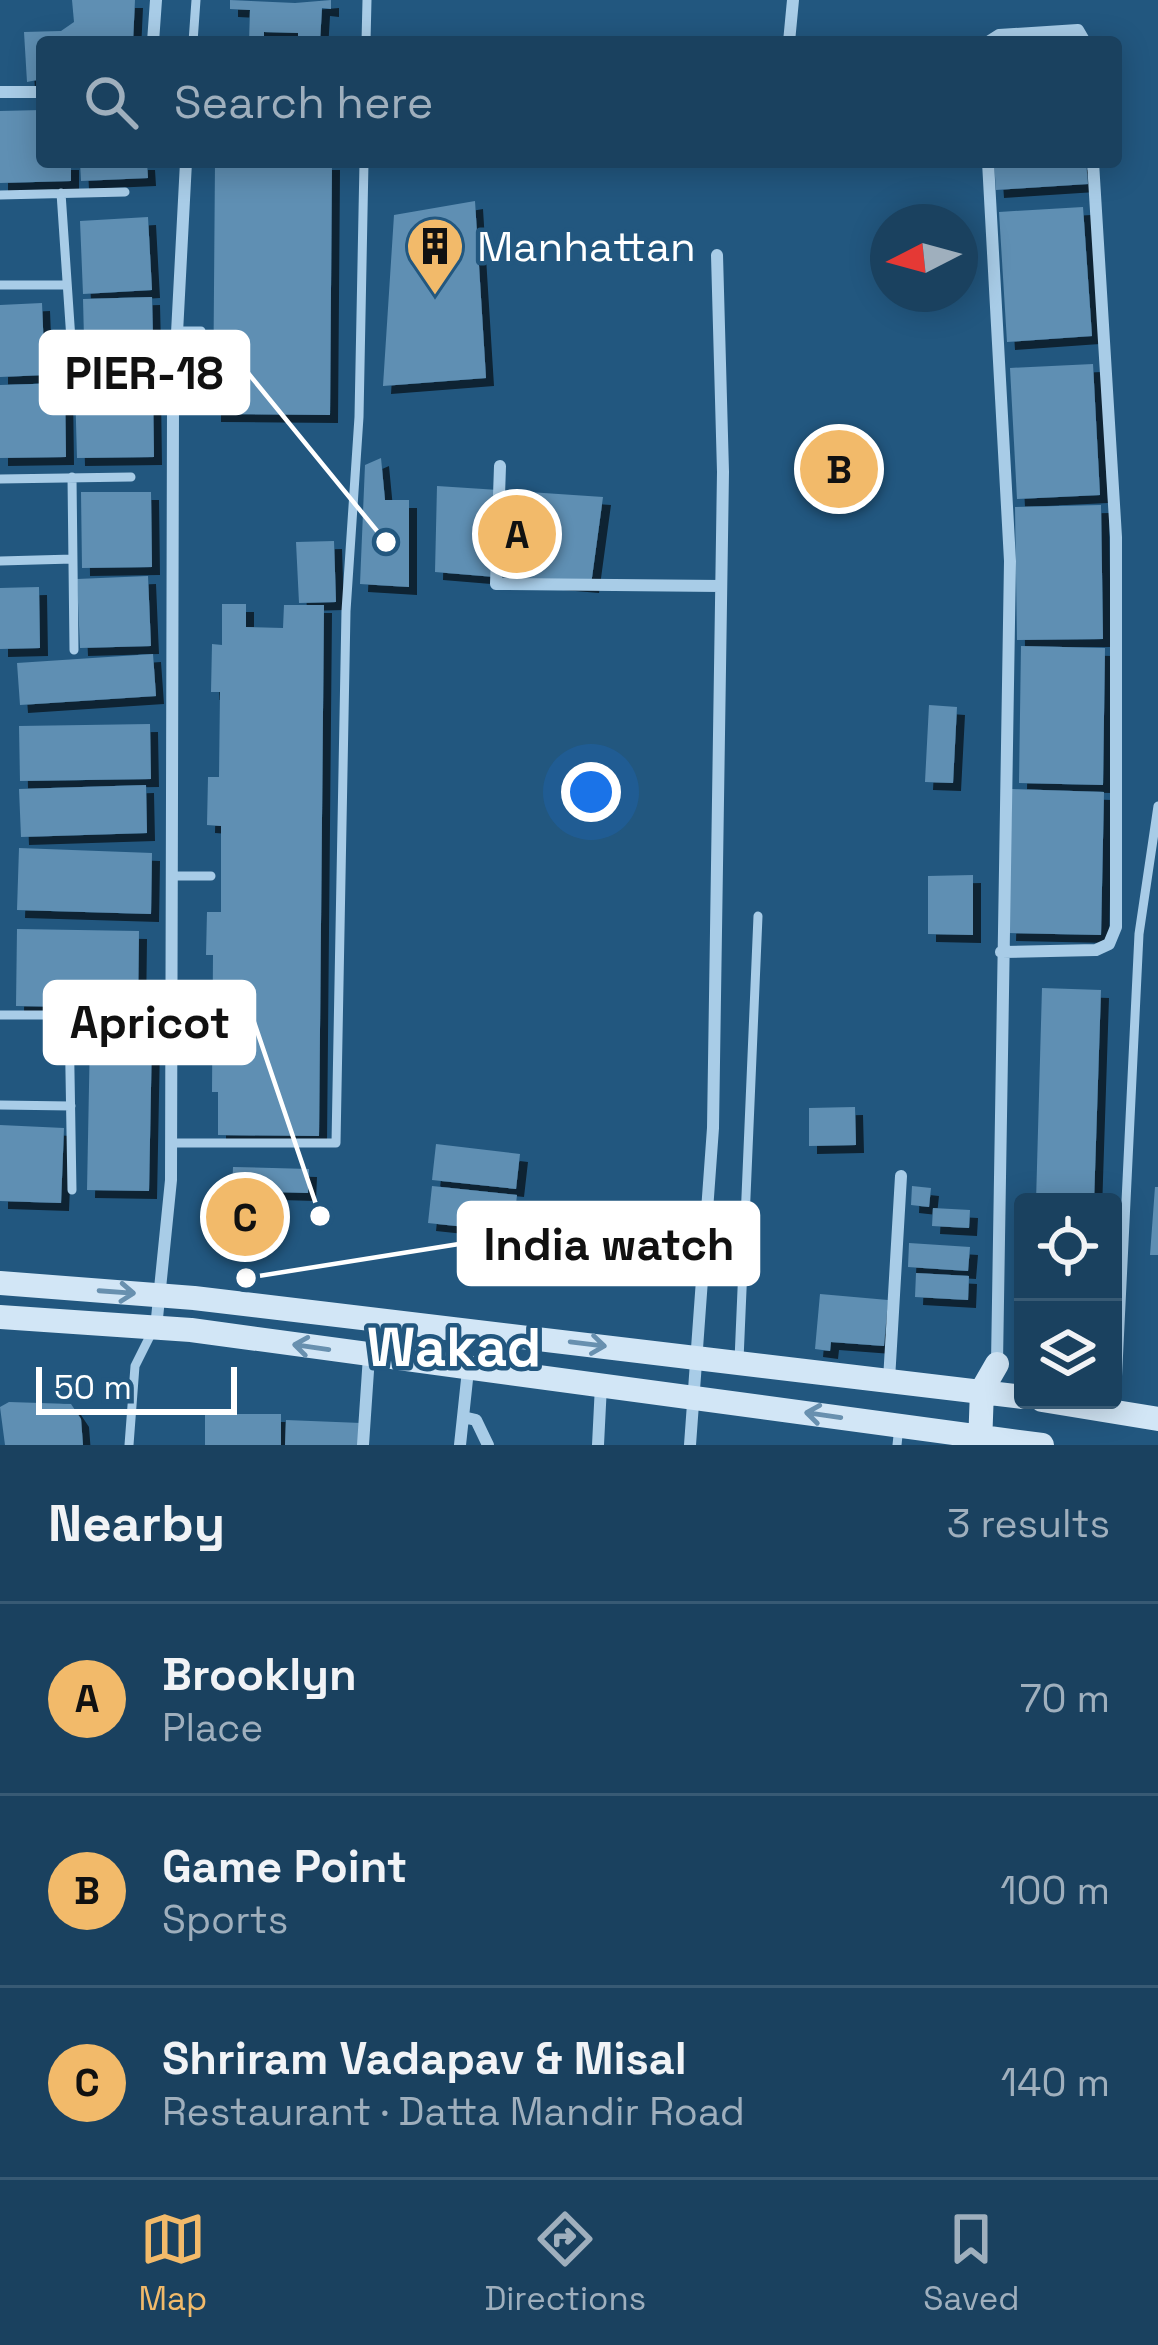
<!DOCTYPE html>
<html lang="en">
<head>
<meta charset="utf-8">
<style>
  :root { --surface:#1a415f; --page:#234865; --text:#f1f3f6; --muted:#9fafbd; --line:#385a74; --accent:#f2ba6a }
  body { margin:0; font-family:"Space Grotesk",sans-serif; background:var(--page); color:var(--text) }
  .controls { position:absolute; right:36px; bottom:36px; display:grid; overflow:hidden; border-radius:12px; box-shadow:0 6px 30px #0003 }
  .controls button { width:108px; height:108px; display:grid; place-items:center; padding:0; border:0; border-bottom:3px solid var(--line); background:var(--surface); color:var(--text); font:60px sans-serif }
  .compass { position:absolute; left:870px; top:204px; width:108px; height:108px; border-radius:50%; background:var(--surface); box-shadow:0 6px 30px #0003; rotate:264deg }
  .scale { position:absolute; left:36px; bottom:30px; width:201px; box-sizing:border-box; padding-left:12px; border:6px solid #fff; border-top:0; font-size:33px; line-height:42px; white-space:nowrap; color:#fff; -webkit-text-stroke:9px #22577f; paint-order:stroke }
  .you { position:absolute; left:591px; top:792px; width:42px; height:42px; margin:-30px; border:9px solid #fff; border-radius:50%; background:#1a73e8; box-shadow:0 0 0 18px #1a73e833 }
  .badge { display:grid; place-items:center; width:78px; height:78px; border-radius:50%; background:var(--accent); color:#111; font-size:39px; font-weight:700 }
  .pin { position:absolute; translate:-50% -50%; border:6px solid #fff; box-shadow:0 3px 12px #0006 }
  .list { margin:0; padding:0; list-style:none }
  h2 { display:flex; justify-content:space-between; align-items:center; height:156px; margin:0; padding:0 48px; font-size:51px }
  h2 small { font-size:39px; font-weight:400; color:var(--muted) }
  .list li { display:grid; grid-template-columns:78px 1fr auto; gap:36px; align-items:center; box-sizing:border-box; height:192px; padding:0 48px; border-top:3px solid var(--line) }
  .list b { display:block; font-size:45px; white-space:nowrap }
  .list p { margin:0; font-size:39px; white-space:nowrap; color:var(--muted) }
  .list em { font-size:39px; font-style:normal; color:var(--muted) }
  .icon { flex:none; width:66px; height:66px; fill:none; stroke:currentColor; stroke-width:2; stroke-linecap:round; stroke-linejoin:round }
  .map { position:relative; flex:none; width:1158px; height:1445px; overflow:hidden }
  .search { position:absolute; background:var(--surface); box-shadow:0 6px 30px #0003; left:36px; right:36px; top:36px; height:132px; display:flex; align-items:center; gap:30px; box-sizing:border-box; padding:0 42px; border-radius:12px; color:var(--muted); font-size:45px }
  .sheet { height:732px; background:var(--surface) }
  nav { display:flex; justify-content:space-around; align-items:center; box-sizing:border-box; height:168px; border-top:3px solid var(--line); background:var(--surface); font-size:33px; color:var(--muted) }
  nav a { display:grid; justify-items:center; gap:6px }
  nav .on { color:var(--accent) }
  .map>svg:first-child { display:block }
  .building { fill:#5f8fb3; filter:url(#shadow) }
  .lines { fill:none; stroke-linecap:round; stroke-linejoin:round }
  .lane { stroke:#a8cce7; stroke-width:9 }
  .street { stroke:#a8cce7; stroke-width:12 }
  .secondary { stroke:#d2e6f6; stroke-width:24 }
  .oneway { stroke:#6890af }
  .labels { text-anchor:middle; stroke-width:9; stroke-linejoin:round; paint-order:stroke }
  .poi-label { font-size:42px; fill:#fff; stroke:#22577f; text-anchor:start }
  .district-label { font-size:54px; font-weight:bold; fill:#fff; stroke:#22577f }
  .leader { fill:none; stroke:#fff; stroke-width:4.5 }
  .callout-dot { fill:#fff; stroke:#22577f; stroke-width:4.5 }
  .callout { fill:#fff; stroke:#fff; stroke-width:4.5 }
  .callout-label { font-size:45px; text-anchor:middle; font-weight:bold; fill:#111 }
</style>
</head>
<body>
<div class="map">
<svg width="1158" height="1445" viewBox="0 0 1158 1445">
  <defs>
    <filter id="shadow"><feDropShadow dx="8" dy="8" stdDeviation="0" flood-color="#0009"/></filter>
  </defs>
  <rect width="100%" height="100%" fill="#22577f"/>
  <!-- building -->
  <path class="building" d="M 72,0 L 135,0 L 133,42 L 42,42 L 42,79 L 27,82 L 24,32 L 61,31 L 74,22 Z
    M 230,0 L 295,3 L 331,0 L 331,9 L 322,8 L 320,42 L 298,42 L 298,33 L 264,32 L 264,42 L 249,42 L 250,10 L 230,9 Z
    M 42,110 L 42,162 L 71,162 L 71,181 L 0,183 L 0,111 Z
    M 80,162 L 147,162 L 148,178 L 81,181 Z
    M 215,162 L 332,162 L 330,415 L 213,414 Z
    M 994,162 L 1086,162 L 1088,184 L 996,190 Z
    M 475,201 L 486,378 L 383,386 L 394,215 Z
    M 1083,207 L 1092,336 L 1007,342 L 999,212 Z
    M 148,217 L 152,290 L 83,294 L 80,221 Z
    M 152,297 L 154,377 L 85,378 L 83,299 Z
    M 42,303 L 45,375 L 0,377 L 0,305 Z
    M 1093,364 L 1100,495 L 1017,499 L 1010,368 Z
    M 65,383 L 66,457 L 0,458 L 0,385 Z
    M 153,386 L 154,457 L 77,458 L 75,387 Z
    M 381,458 L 385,500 L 409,500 L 409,587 L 360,584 L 365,465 Z
    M 437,486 L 603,497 L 591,585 L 435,572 Z
    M 81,492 L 151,492 L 152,567 L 82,568 Z
    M 1101,505 L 1103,639 L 1017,640 L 1015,507 Z
    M 334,541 L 336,602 L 299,603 L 296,542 Z
    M 148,576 L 151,646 L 80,648 L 77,579 Z
    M 39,587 L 40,648 L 0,649 L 0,588 Z
    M 222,604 L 246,604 L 246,627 L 283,628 L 284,605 L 324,605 L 319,1136 L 218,1135 L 218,1092 L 212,1092 L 213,955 L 206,955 L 207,912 L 221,912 L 221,826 L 207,825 L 208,777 L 219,777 L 220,692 L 211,692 L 212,644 L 222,645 Z
    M 1021,646 L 1105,648 L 1103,785 L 1019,783 Z
    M 153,654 L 156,696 L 20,705 L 17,663 Z
    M 929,705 L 957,707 L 953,783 L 925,782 Z
    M 150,724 L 151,779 L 20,781 L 19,726 Z
    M 146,785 L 147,833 L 21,837 L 19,789 Z
    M 1012,789 L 1104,792 L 1101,935 L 1008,933 Z
    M 19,848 L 152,853 L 151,914 L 17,910 Z
    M 973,875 L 973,935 L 928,934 L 928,876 Z
    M 17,929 L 139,931 L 138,1008 L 16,1006 Z
    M 1042,988 L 1101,990 L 1094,1202 L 1036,1202 Z
    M 90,1035 L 152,1036 L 149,1191 L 87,1190 Z
    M 855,1107 L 856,1145 L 809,1146 L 809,1108 Z
    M 0,1125 L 64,1128 L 61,1203 L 0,1201 Z
    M 436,1144 L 520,1154 L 516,1189 L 432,1180 Z
    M 233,1167 L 309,1169 L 308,1193 L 232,1191 Z
    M 432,1186 L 517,1195 L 513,1232 L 428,1223 Z
    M 912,1186 L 931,1188 L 929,1207 L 911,1205 Z
    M 1155,1187 L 1158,1187 L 1158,1255 L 1150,1255 Z
    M 933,1208 L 970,1210 L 969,1228 L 932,1226 Z
    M 909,1243 L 970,1247 L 968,1271 L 908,1267 Z
    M 916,1273 L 969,1276 L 968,1300 L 915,1297 Z
    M 820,1294 L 888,1300 L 884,1346 L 831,1342 L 830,1351 L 815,1349 Z
    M 9,1402 L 71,1404 L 81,1419 L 83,1445 L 5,1445 L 0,1407 Z
    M 205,1414 L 281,1414 L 281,1445 L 205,1445 Z
    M 286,1420 L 361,1423 L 361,1445 L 285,1445 Z"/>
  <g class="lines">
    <!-- lane -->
    <path class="lane" d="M 193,42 L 196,0
      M 366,42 L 367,0
      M 61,193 L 73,369
      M 0,195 L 125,192
      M 0,285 L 67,285
      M 178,331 L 201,331
      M 72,477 L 74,650
      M 0,479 L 131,477
      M 0,561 L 73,559
      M 173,876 L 211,876
      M 0,1015 L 109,1015
      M 69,1015 L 72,1190
      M 0,1105 L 71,1106
      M 172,1143 L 336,1143 L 346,611 L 359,417 L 364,162
      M 739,1360 L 758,916
      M 1116,1407 L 1139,934 L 1158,806
      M 129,1445 L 135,1366 L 152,1332
      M 897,1445 L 899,1426"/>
    <!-- street -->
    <path class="street" d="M 153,42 L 156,0
      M 789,42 L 793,0
      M 988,42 L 999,35 L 1078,30 L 1085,42
      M 0,92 L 42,92
      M 988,162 L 1010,561 L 997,1363
      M 500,466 L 496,584 L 721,586
      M 1001,952 L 1096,950 L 1109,944 L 1116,927 L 1116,537 L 1093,162
      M 156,1328 L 171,1180 L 173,409 L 186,162
      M 468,1370 L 463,1417 L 476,1420 L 488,1445
      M 889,1380 L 901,1176
      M 363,1445 L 369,1356
      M 460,1445 L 463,1417
      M 598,1445 L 601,1385
      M 690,1445 L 713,1128 L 723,472 L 717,255"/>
    <!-- secondary -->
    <path class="secondary" d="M 0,1283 L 194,1298 L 1023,1397
      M 0,1317 L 191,1330 L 1042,1445
      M 1042,1400 L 1158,1419
      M 980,1445 L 982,1390 L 997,1364"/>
  </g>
  <!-- one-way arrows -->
  <defs><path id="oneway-shaft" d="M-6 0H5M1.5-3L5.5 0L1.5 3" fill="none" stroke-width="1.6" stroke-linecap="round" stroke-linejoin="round" transform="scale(3)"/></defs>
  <g class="oneway">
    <use href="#oneway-shaft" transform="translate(117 1292) rotate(4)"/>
    <use href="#oneway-shaft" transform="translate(588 1344) rotate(7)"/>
    <use href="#oneway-shaft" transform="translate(311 1347) rotate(-172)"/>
    <use href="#oneway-shaft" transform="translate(823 1415) rotate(-172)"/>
  </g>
  <!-- icons -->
  <defs>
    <symbol id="building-pin" viewBox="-11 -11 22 30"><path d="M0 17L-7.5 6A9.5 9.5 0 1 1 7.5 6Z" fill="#f2ba6a" stroke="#22577f"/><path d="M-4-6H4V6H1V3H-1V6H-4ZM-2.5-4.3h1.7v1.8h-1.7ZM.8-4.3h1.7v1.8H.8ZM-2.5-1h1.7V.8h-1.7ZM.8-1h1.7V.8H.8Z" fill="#111"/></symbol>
  </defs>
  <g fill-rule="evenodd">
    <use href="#building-pin" x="402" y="213" width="66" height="90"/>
  </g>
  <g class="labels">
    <!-- poi labels -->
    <g class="poi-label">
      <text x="477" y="261">Manhattan</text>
    </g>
    <!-- district labels -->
    <g class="district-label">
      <text x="454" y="1366">Wakad</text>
    </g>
  </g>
  <!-- callouts -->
  <path class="leader" d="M386 542L248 373M320 1216L254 1022M246 1278L459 1244"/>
  <g class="callout-dot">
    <circle cx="386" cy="542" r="12"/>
    <circle cx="320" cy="1216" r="12"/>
    <circle cx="246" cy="1278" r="12"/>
  </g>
  <g class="callout">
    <rect x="41" y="332" width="207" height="81" rx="12"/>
    <rect x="45" y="982" width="209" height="81" rx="12"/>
    <rect x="459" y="1203" width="299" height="81" rx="12"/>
  </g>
  <g class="callout-label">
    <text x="144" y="389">PIER-18</text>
    <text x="150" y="1038">Apricot</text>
    <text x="609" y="1260">India watch</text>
  </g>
</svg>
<div class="controls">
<button><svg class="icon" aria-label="locate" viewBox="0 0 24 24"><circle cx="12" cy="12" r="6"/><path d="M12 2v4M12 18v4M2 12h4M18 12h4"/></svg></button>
<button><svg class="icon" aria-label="layers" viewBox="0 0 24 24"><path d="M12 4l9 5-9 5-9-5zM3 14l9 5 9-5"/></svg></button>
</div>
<svg class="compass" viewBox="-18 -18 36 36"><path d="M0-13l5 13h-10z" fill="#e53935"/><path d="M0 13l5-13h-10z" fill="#9fafbd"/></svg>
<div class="scale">50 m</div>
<div class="you"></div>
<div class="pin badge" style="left:517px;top:534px">A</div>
<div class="pin badge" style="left:839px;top:469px">B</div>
<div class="pin badge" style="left:245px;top:1217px">C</div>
<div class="search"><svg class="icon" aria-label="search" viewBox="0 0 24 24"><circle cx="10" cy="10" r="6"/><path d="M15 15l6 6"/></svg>Search here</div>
</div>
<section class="sheet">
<h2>Nearby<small>3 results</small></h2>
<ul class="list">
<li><span class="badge">A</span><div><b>Brooklyn</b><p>Place</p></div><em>70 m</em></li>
<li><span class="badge">B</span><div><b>Game Point</b><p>Sports</p></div><em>100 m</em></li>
<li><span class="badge">C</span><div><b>Shriram Vadapav &amp; Misal</b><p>Restaurant · Datta Mandir Road</p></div><em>140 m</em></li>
</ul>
</section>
<nav>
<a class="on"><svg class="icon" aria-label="map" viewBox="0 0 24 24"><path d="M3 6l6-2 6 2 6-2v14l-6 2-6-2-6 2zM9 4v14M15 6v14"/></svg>Map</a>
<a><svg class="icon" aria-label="directions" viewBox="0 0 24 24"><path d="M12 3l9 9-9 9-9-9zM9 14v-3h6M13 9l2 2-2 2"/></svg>Directions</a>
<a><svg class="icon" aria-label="saved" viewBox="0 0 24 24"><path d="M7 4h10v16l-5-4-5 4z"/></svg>Saved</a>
</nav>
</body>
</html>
